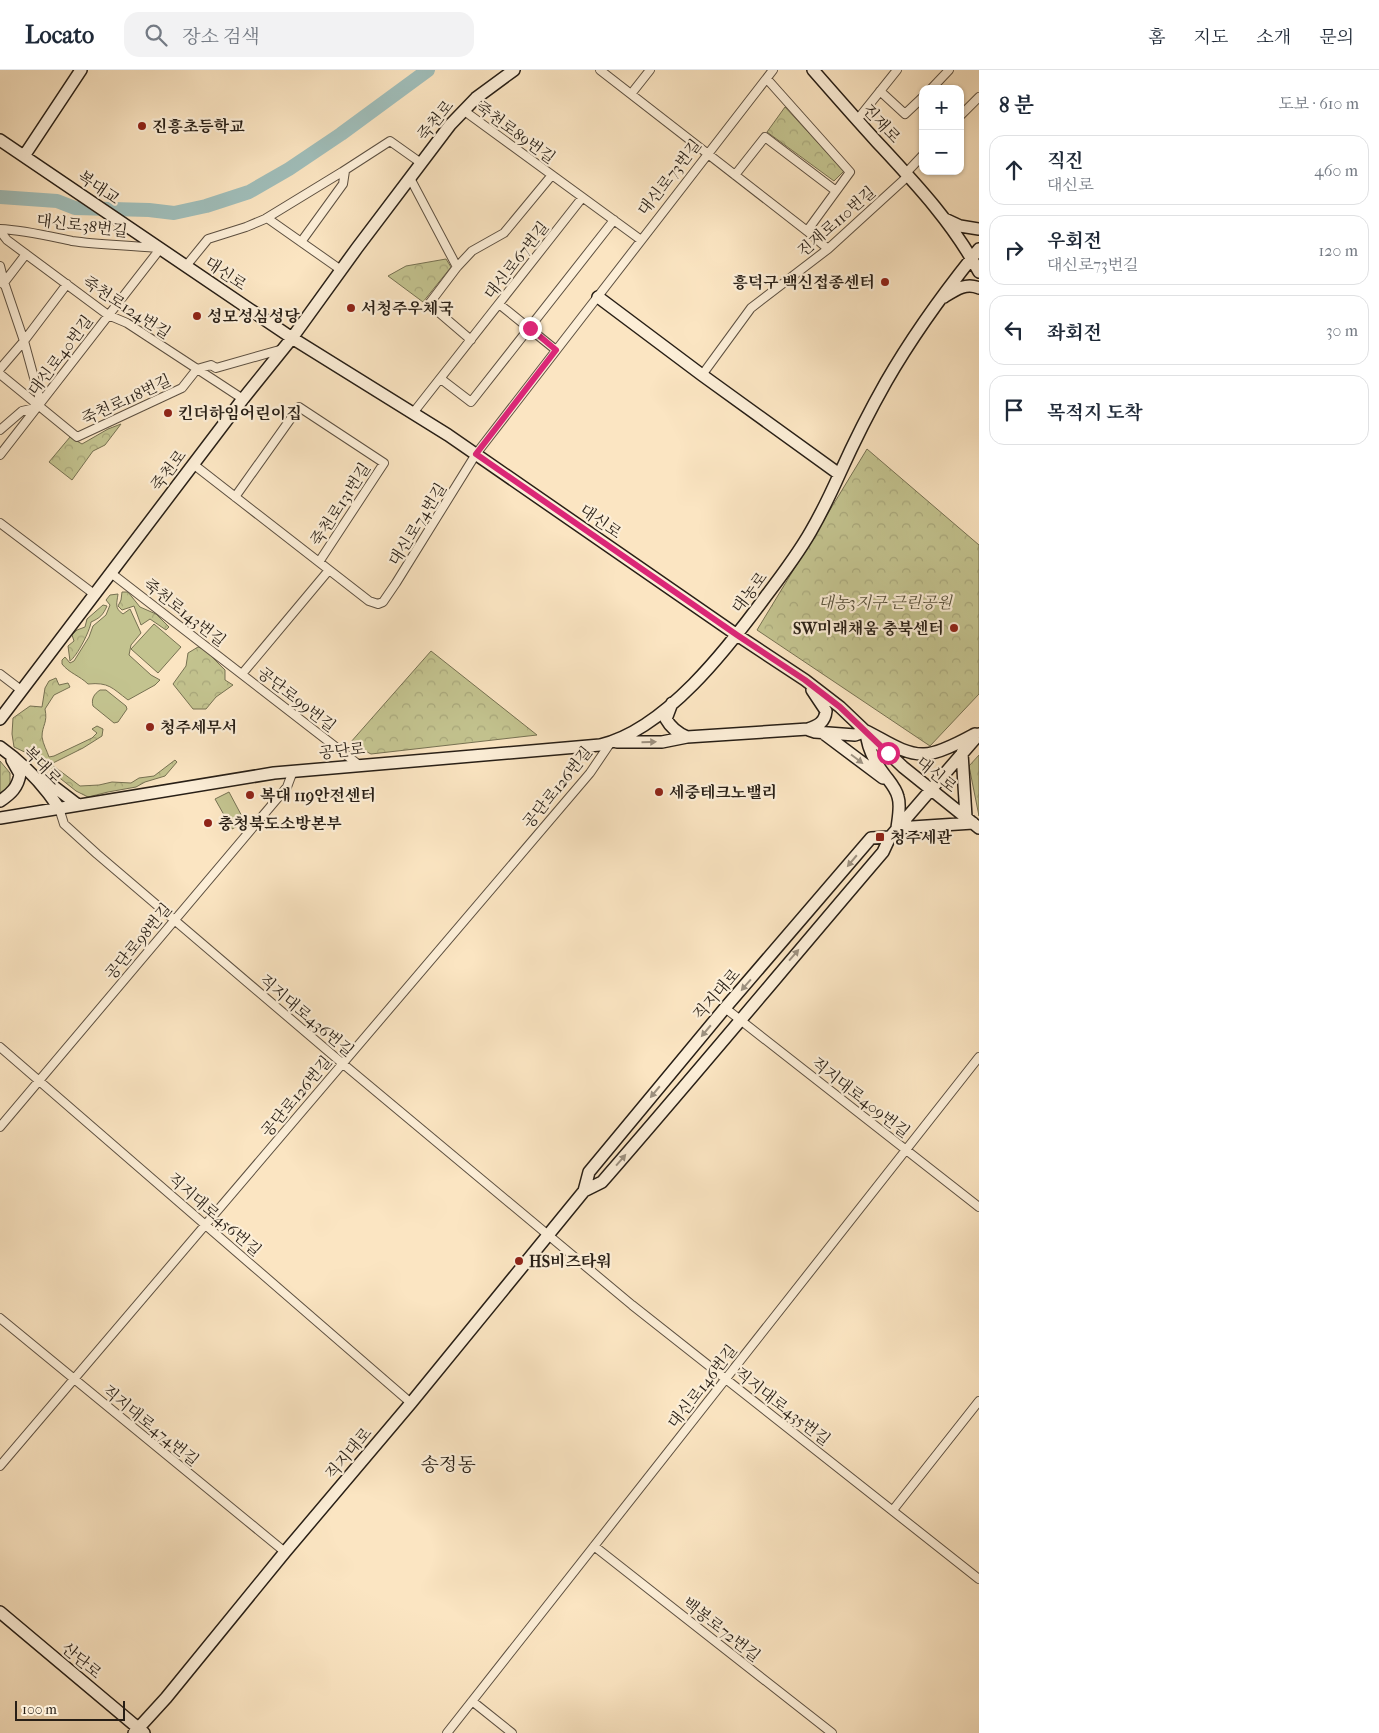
<!DOCTYPE html>
<html lang="ko">
<head>
<meta charset="utf-8">
<style>
  :root { --surface:#fff; --page:#f2f2f3; --text:#1f2937; --muted:#747a83; --line:#e0e1e3 }
  body { margin:0; font-family:"IM FELL French Canon","Noto Serif KR",serif; background:var(--page); color:var(--text) }
  .controls { position:absolute; right:15px; top:15px; display:grid; overflow:hidden; border-radius:10px; box-shadow:0 1px 4px #0004 }
  .controls button { width:45px; height:45px; display:grid; place-items:center; padding:0; border:0; border-bottom:1px solid var(--line); background:var(--surface); color:var(--text); font:25px sans-serif }
  .scale { position:absolute; left:15px; bottom:12px; width:110px; box-sizing:border-box; padding-left:5px; border:2px solid #281f16; border-top:0; font-size:14px; line-height:18px; white-space:nowrap; color:#281f16; -webkit-text-stroke:4px #fceed7; paint-order:stroke }
  .stop { position:absolute; width:15px; height:15px; margin:-11px; border:4px solid #db2777; border-radius:50%; background:#fff }
  .stop.end { background:#db2777; border-color:#fff; box-shadow:0 1px 5px #0008 }
  .list { margin:0; padding:0; list-style:none }
  h2 { display:flex; justify-content:space-between; align-items:center; height:65px; margin:0; padding:0 20px; font-size:21px }
  h2 small { font-size:16px; font-weight:400; color:var(--muted) }
  .list li { display:grid; grid-template-columns:32px 1fr auto; gap:15px; align-items:center; box-sizing:border-box; height:70px; margin:0 10px 10px; padding:0 10px; border:1px solid var(--line); border-radius:15px }
  .list b { display:block; font-size:19px; white-space:nowrap }
  .list p { margin:0; font-size:16px; white-space:nowrap; color:var(--muted) }
  .list em { font-size:16px; font-style:normal; color:var(--muted) }
  .icon { flex:none; width:28px; height:28px; fill:none; stroke:currentColor; stroke-width:2; stroke-linecap:round; stroke-linejoin:round }
  .map { position:relative; flex:none; width:979px; height:1663px; overflow:hidden }
  header { display:flex; align-items:center; gap:30px; box-sizing:border-box; height:70px; padding:0 25px; background:var(--surface); border-bottom:1px solid var(--line) }
  header strong { font-size:24px }
  nav { display:flex; gap:28px; margin-inline-start:auto; font-size:18px }
  .search { width:350px; height:45px; background:var(--page); display:flex; align-items:center; gap:12px; box-sizing:border-box; padding:0 18px; border-radius:15px; color:var(--muted); font-size:19px }
  main { display:flex }
  aside { flex:1; background:var(--surface) }
  .map>svg:first-child { display:block }
  .grass { fill:#c3c38f; stroke:#767152 }
  .forest { fill:url(#forest-crowns); stroke:#767152 }
  .lines { fill:none; stroke-linecap:round; stroke-linejoin:round }
  .river { stroke:#a0beba; stroke-width:14 }
  .street-casing { stroke:#5d5041; stroke-width:10 }
  .secondary-casing { stroke:#281f16; stroke-width:14 }
  .street { stroke:#fceed7; stroke-width:8 }
  .secondary { stroke:#fceed7; stroke-width:11 }
  .oneway { fill:#9d9180 }
  .route { stroke:#db2777; stroke-width:6 }
  .poi-dot { fill:#8f2418; stroke:#fceed7; stroke-width:2 }
  .labels { text-anchor:middle; stroke-width:4.5; stroke-linejoin:round; paint-order:stroke }
  .street-label { font-size:16px; fill:#281f16; stroke:#fceed7 }
  .poi-label { font-size:16px; font-weight:bold; fill:#281f16; stroke:#fceed7; text-anchor:start }
  .park-label { font-size:16px; font-style:italic; fill:#56503a; stroke:#fceed7 }
  .quarter-label { font-size:19px; fill:#281f16; stroke:#fceed7 }
</style>
</head>
<body>
<header>
<strong>Locato</strong>
<div class="search"><svg class="icon" aria-label="search" viewBox="0 0 24 24"><circle cx="10" cy="10" r="6"/><path d="M15 15l6 6"/></svg>장소 검색</div>
<nav><a>홈</a><a>지도</a><a>소개</a><a>문의</a></nav>
</header>
<main>
<div class="map">
<svg width="979" height="1663" viewBox="0 0 979 1663">
  <defs>
    <pattern id="forest-crowns" width="20" height="18" patternUnits="userSpaceOnUse" patternTransform="scale(1.25)"><rect width="20" height="18" fill="#c3c38f"/><path d="M2 6a3 3 0 1 1 6 0M12 15a3 3 0 1 1 6 0" fill="none" stroke="#a8a77b"/></pattern>
  </defs>
  <rect width="100%" height="100%" fill="#fbe5c2"/>
  <filter id="stains"><feTurbulence type="fractalNoise" baseFrequency=".004" numOctaves="4"/><feColorMatrix values="0 0 0 0 .2 0 0 0 0 .09 0 0 0 0 .02 0 0 0 .5 -.17"/></filter>
  <radialGradient id="worn" r=".72"><stop offset=".6" stop-color="#630" stop-opacity="0"/><stop offset="1" stop-color="#630" stop-opacity=".3"/></radialGradient>
  <!-- grass -->
  <path class="grass" d="M 118,524 C 117,533 114,538 123,544 L 130,539 L 141,563 L 131,575 L 129,585 L 151,605 L 160,610 L 155,615 L 128,630 C 112,618 109,612 88,614 C 80,606 69,603 62,594 L 62,590 L 65,587 L 70,593 L 74,591 L 89,567 L 93,556 L 106,545 L 110,535 L 106,530 L 110,525 Z
    M 154,554 L 181,577 L 158,603 L 131,579 Z
    M 100,620 L 106,620 L 126,636 L 127,639 L 118,652 L 114,653 L 93,636 C 91,629 94,624 100,620 Z
    M 229,722 L 245,752 L 232,759 L 215,729 Z"/>
  <!-- forest -->
  <path class="forest" d="M 785,37 L 844,101 L 834,111 L 767,62 Z
    M 446,189 L 451,197 L 423,232 L 388,206 L 406,196 Z
    M 121,354 L 105,375 L 93,381 L 72,410 L 49,392 L 70,367 L 82,374 L 108,359 Z
    M 867,379 L 979,475 L 979,624 L 930,676 L 757,560 Z
    M 122,522 L 128,522 L 140,537 L 156,544 L 169,557 L 166,560 L 150,549 L 141,555 L 134,536 L 122,540 L 118,536 L 121,530 Z
    M 103,535 L 107,536 C 103,545 100,548 91,552 C 90,561 77,586 70,591 L 68,576 L 74,571 L 72,565 L 77,560 L 85,557 L 87,549 Z
    M 198,577 L 204,579 L 225,600 L 225,610 L 233,615 L 216,627 L 206,639 L 193,639 L 173,614 L 186,596 L 188,583 Z
    M 431,581 L 537,665 L 371,684 L 350,673 Z
    M 56,608 L 59,615 L 68,613 L 70,617 L 54,625 L 45,639 C 48,653 42,655 42,667 C 43,674 47,681 49,687 L 54,686 L 92,668 L 97,663 L 92,659 L 97,656 L 103,659 L 102,666 L 83,678 L 51,694 L 80,716 L 99,715 L 112,712 L 131,713 L 139,708 L 154,706 L 175,690 L 177,692 L 165,706 L 145,712 L 136,717 L 108,722 L 88,727 L 76,721 L 31,685 L 14,677 L 12,664 L 13,648 L 30,636 L 42,637 L 45,618 L 49,611 Z
    M 979,685 L 979,746 L 969,696 Z
    M 0,691 L 10,703 L 10,715 L 0,725 Z"/>
  <g class="lines">
    <!-- river -->
    <path class="river" d="M 0,127 L 57,131 L 75,138 L 149,140 L 174,143 L 206,136 L 249,122 L 289,99 L 341,64 L 428,0"/>
    <defs>
      <path id="street" d="M 600,0 L 807,161 L 850,102 L 767,9
        M 931,19 L 949,0
        M 880,21 L 905,44 L 923,27
        M 631,24 L 650,0
        M 463,40 L 641,170
        M 960,46 L 979,27
        M 857,50 L 897,0
        M 906,103 L 923,85
        M 735,105 L 765,67 L 836,121
        M 410,108 L 457,197
        M 267,148 L 341,200
        M 0,159 C 24,160 48,166 72,171 C 100,175 128,175 156,178
        M 0,161 L 7,170 L 108,245 L 127,253 L 243,329
        M 807,161 L 828,179
        M 301,172 L 343,114 L 345,101
        M 0,196 L 4,212 L 24,271 L 67,214
        M 186,196 L 208,169 L 246,157 L 265,149 L 342,102 L 390,71 L 421,93
        M 3,214 L 26,184
        M 499,234 L 556,280
        M 471,270 L 429,234 L 457,197 L 472,181 L 504,163 L 552,105
        M 0,299 L 24,271
        M 0,304 L 77,367 L 182,318 L 197,299 L 211,295 L 216,298 L 283,279
        M 702,305 L 751,238 L 828,179 L 908,106
        M 441,309 L 471,332 L 614,150
        M 413,343 L 582,128
        M 0,360 L 22,341 L 39,337 L 39,326 L 24,271
        M 0,385 L 160,179
        M 193,394 L 369,531 L 378,534 L 383,532 L 396,513 L 476,384 L 773,0
        M 235,427 L 299,337 L 384,393 L 319,492
        M 0,453 L 94,524
        M 111,503 L 359,695
        M 0,604 L 21,620
        M 242,604 L 329,500
        M 59,738 L 64,754 L 97,784 L 342,993 L 632,1235 L 979,1509
        M 725,938 L 979,1137
        M 0,977 L 411,1333
        M 0,1057 L 287,717 L 293,701
        M 0,1248 L 285,1482
        M 0,1396 L 590,703 L 611,672
        M 893,1440 L 979,1331
        M 594,1476 L 832,1663
        M 472,1631 L 512,1663
        M 447,1663 L 979,987"/>
      <path id="secondary" d="M 813,0 C 834,24 855,48 877,72 C 915,113 953,153 979,202
        M 0,70 L 292,268 L 448,365 L 737,565 L 805,610 L 840,637 L 903,697 L 979,758
        M 24,86 L 81,0
        M 945,149 L 960,156 L 979,159
        M 598,227 L 702,305 L 839,404
        M 944,227 C 955,220 966,212 979,218
        M 672,633 L 666,649 C 671,658 677,663 687,667
        M 0,649 L 239,334 L 292,268 L 357,178 L 450,55 L 476,28 L 514,0
        M 809,660 L 815,662 L 855,665 L 866,661 C 883,669 904,685 924,684 C 939,684 962,671 975,664
        M 866,661 C 867,677 874,691 884,704 C 889,711 896,718 898,727 C 901,736 898,749 897,758
        M 823,663 L 883,708
        M 617,672 L 662,672 L 687,667 L 808,659 C 818,656 825,652 826,641 L 812,620
        M 0,677 C 24,694 43,714 59,738
        M 962,683 L 966,747
        M 44,709 L 78,735
        M 0,731 C 11,724 18,717 20,704 L 12,690
        M 0,748 L 274,703 L 600,675 C 665,660 728,578 766,526 C 782,505 798,484 811,461 C 822,442 831,423 840,403 C 854,372 869,342 886,312 C 913,265 945,221 979,179
        M 897,758 L 973,753
        M 584,1121 L 589,1102 L 725,938 L 871,768 L 890,767
        M 0,1542 L 144,1663
        M 134,1663 L 166,1628 L 285,1482 L 411,1333 L 584,1121 L 602,1112 C 697,1003 789,892 883,782 L 890,767 L 979,664"/>
    </defs>
    <!-- street casing -->
    <use href="#street" class="street-casing"/>
    <!-- secondary casing -->
    <use href="#secondary" class="secondary-casing"/>
    <!-- street -->
    <use href="#street" class="street"/>
    <!-- secondary -->
    <use href="#secondary" class="secondary"/>
  </g>
  <!-- one-way arrows -->
  <defs><path id="oneway-solid" d="M-6-.8H1V-3.2L6.5 0L1 3.2V.8H-6Z" transform="scale(1.25)"/></defs>
  <g class="oneway">
    <use href="#oneway-solid" transform="translate(649 672) rotate(-1)"/>
    <use href="#oneway-solid" transform="translate(857 689) rotate(37)"/>
    <use href="#oneway-solid" transform="translate(852 791) rotate(130)"/>
    <use href="#oneway-solid" transform="translate(794 885) rotate(-49)"/>
    <use href="#oneway-solid" transform="translate(746 915) rotate(131)"/>
    <use href="#oneway-solid" transform="translate(706 961) rotate(130)"/>
    <use href="#oneway-solid" transform="translate(655 1022) rotate(130)"/>
    <use href="#oneway-solid" transform="translate(621 1090) rotate(-49)"/>
  </g>
  <g class="lines">
    <!-- route -->
    <path class="route" d="M 530,258 L 556,280 L 476,384 L 737,565 L 805,610 L 840,637 L 888,683"/>
  </g>
  <!-- markers -->
  <g class="poi-dot">
    <circle cx="142" cy="56" r="5"/>
    <circle cx="885" cy="212" r="5"/>
    <circle cx="351" cy="238" r="5"/>
    <circle cx="197" cy="246" r="5"/>
    <circle cx="168" cy="343" r="5"/>
    <circle cx="954" cy="558" r="5"/>
    <circle cx="150" cy="657" r="5"/>
    <circle cx="659" cy="722" r="5"/>
    <circle cx="250" cy="725" r="5"/>
    <circle cx="208" cy="753" r="5"/>
    <rect x="875" y="762" width="10" height="10" rx="2.5"/>
    <circle cx="519" cy="1191" r="5"/>
  </g>
  <g class="labels">
    <!-- street labels -->
    <g class="street-label">
      <text transform="translate(435 50) rotate(-51)" y="6">죽천로</text>
      <text transform="translate(882 53) rotate(47)" y="6">진재로</text>
      <text transform="translate(516 62) rotate(36)" y="6">죽천로89번길</text>
      <text transform="translate(669 107) rotate(-52)" y="6">대신로73번길</text>
      <text transform="translate(99 117) rotate(34)" y="6">복대교</text>
      <text transform="translate(836 151) rotate(-41)" y="6">진재로110번길</text>
      <text transform="translate(82 155) rotate(7)" y="6">대신로38번길</text>
      <text transform="translate(516 190) rotate(-52)" y="6">대신로67번길</text>
      <text transform="translate(226 203) rotate(34)" y="6">대신로</text>
      <text transform="translate(127 237) rotate(33)" y="6">죽천로124번길</text>
      <text transform="translate(60 285) rotate(-53)" y="6">대신로40번길</text>
      <text transform="translate(126 329) rotate(-25)" y="6">죽천로118번길</text>
      <text transform="translate(168 400) rotate(-53)" y="6">죽천로</text>
      <text transform="translate(340 434) rotate(-57)" y="6">죽천로131번길</text>
      <text transform="translate(601 451) rotate(35)" y="6">대신로</text>
      <text transform="translate(417 454) rotate(-58)" y="6">대신로74번길</text>
      <text transform="translate(749 522) rotate(-53)" y="6">대농로</text>
      <text transform="translate(185 542) rotate(38)" y="6">죽천로143번길</text>
      <text transform="translate(297 629) rotate(38)" y="6">공단로99번길</text>
      <text transform="translate(342 680) rotate(-6)" y="6">공단로</text>
      <text transform="translate(43 695) rotate(46)" y="6">복대로</text>
      <text transform="translate(937 704) rotate(39)" y="6">대신로</text>
      <text transform="translate(557 717) rotate(-51)" y="6">공단로126번길</text>
      <text transform="translate(138 871) rotate(-50)" y="6">공단로98번길</text>
      <text transform="translate(716 924) rotate(-49)" y="6">직지대로</text>
      <text transform="translate(307 945) rotate(40)" y="6">직지대로436번길</text>
      <text transform="translate(296 1026) rotate(-50)" y="6">공단로126번길</text>
      <text transform="translate(861 1027) rotate(38)" y="6">직지대로409번길</text>
      <text transform="translate(215 1144) rotate(41)" y="6">직지대로456번길</text>
      <text transform="translate(702 1316) rotate(-52)" y="6">대신로146번길</text>
      <text transform="translate(783 1336) rotate(38)" y="6">직지대로435번길</text>
      <text transform="translate(151 1355) rotate(39)" y="6">직지대로474번길</text>
      <text transform="translate(348 1383) rotate(-50)" y="6">직지대로</text>
      <text transform="translate(722 1559) rotate(38)" y="6">백봉로72번길</text>
      <text transform="translate(82 1590) rotate(40)" y="6">산단로</text>
    </g>
    <!-- poi labels -->
    <g class="poi-label">
      <text x="152" y="62">진흥초등학교</text>
      <text x="875" y="218" text-anchor="end">흥덕구 백신접종센터</text>
      <text x="361" y="244">서청주우체국</text>
      <text x="207" y="252">성모성심성당</text>
      <text x="178" y="349">킨더하임어린이집</text>
      <text x="944" y="564" text-anchor="end">SW미래채움 충북센터</text>
      <text x="160" y="663">청주세무서</text>
      <text x="669" y="728">세중테크노밸리</text>
      <text x="260" y="731">복대 119안전센터</text>
      <text x="218" y="759">충청북도소방본부</text>
      <text x="890" y="773">청주세관</text>
      <text x="529" y="1197">HS비즈타워</text>
    </g>
    <!-- park labels -->
    <g class="park-label">
      <text x="885" y="538">대농3지구 근린공원</text>
    </g>
    <!-- quarter labels -->
    <g class="quarter-label">
      <text x="448" y="1401">송정동</text>
    </g>
  </g>
  <rect width="100%" height="100%" filter="url(#stains)"/>
  <rect width="100%" height="100%" fill="url(#worn)"/>
</svg>
<div class="controls">
<button>+</button>
<button>−</button>
</div>
<div class="scale">100 m</div>
<div class="stop" style="left:888px;top:683px"></div>
<div class="stop end" style="left:530px;top:258px"></div>
</div>
<aside>
<h2>8 분<small>도보 · 610 m</small></h2>
<ul class="list">
<li><svg class="icon" aria-label="ahead" viewBox="0 0 24 24"><path d="M12 20V5M6 11l6-6 6 6"/></svg><div><b>직진</b><p>대신로</p></div><em>460 m</em></li>
<li><svg class="icon" aria-label="right" viewBox="0 0 24 24"><path d="M7 20v-9h11M14 6l5 5-5 5"/></svg><div><b>우회전</b><p>대신로73번길</p></div><em>120 m</em></li>
<li><svg class="icon" aria-label="left" viewBox="0 0 24 24"><path d="M17 20v-9H6M10 6l-5 5 5 5"/></svg><div><b>좌회전</b></div><em>30 m</em></li>
<li><svg class="icon" aria-label="arrive" viewBox="0 0 24 24"><path d="M6 21V4h12l-3 4 3 4H6"/></svg><div><b>목적지 도착</b></div></li>
</ul>
</aside>
</main>
</body>
</html>
